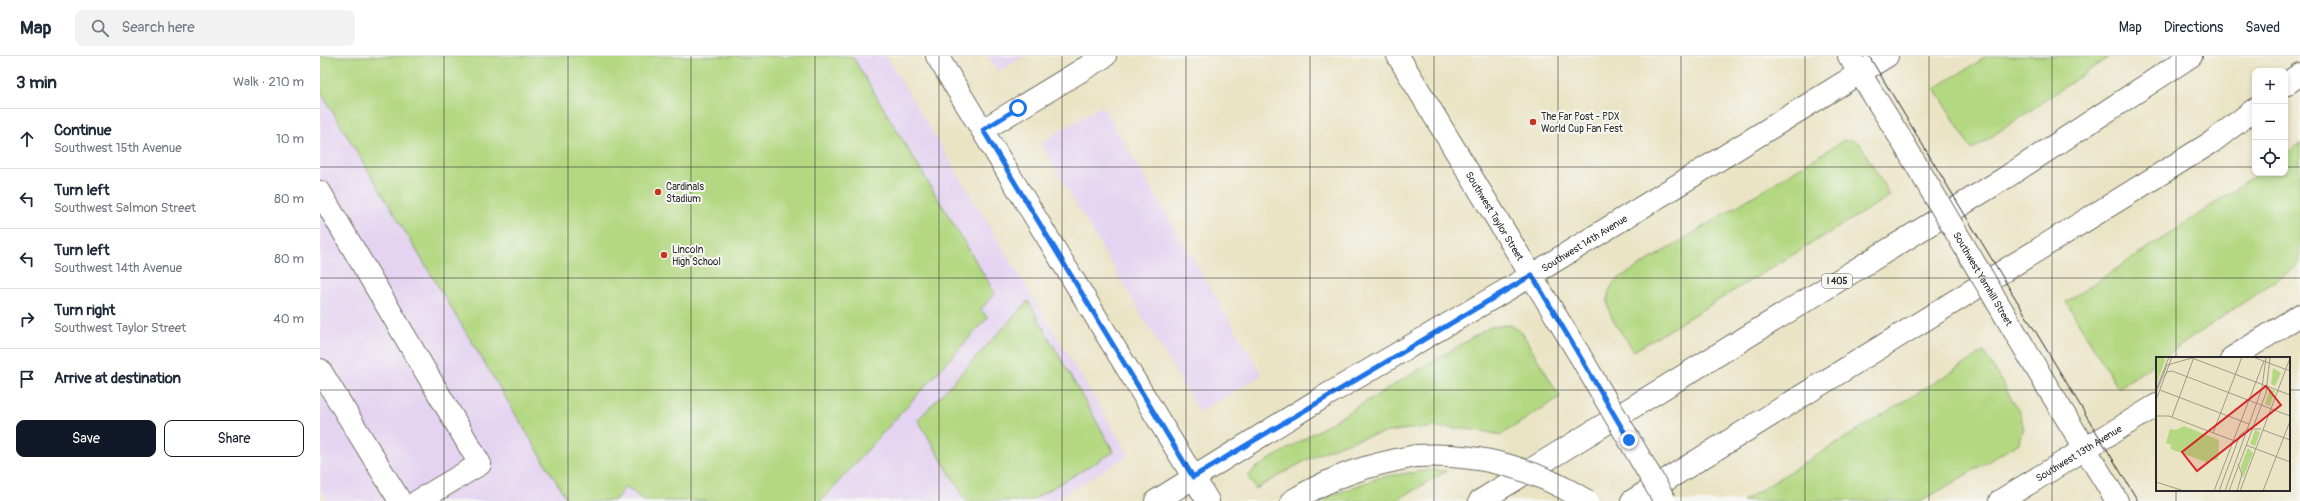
<!DOCTYPE html>
<html lang="en">
<head>
<meta charset="utf-8">
<style>
  :root { --surface:#fff; --page:#f2f2f3; --text:#1f2937; --muted:#747a83; --line:#e0e1e3; --accent:#111827 }
  body { margin:0; font-family:Pangolin,sans-serif; background:var(--page); color:var(--text) }
  .controls { position:absolute; right:12px; top:12px; display:grid; overflow:hidden; border-radius:8px; box-shadow:0 2px 6px #0003 }
  .controls button { width:36px; height:36px; display:grid; place-items:center; padding:0; border:0; border-bottom:1px solid var(--line); background:var(--surface); color:var(--text); font:20px sans-serif }
  .stop { position:absolute; width:12px; height:12px; margin:-9px; border:3px solid #1a73e8; border-radius:50%; background:#fff }
  .stop.end { background:#1a73e8; border-color:#fff; box-shadow:0 1px 4px #0008 }
  .list { margin:0; padding:0; list-style:none }
  h2 { display:flex; justify-content:space-between; align-items:center; height:52px; margin:0; padding:0 16px; font-size:17px }
  h2 small { font-size:13px; font-weight:400; color:var(--muted) }
  .list li { display:grid; grid-template-columns:26px 1fr auto; gap:12px; align-items:center; box-sizing:border-box; height:60px; padding:0 16px; border-top:1px solid var(--line) }
  .list b { display:block; font-size:15px; white-space:nowrap }
  .list p { margin:0; font-size:13px; white-space:nowrap; color:var(--muted) }
  .list em { font-size:13px; font-style:normal; color:var(--muted) }
  .actions { display:flex; gap:8px; padding:12px 16px }
  .actions a { flex:1; padding:9px 0; border:1px solid var(--accent); border-radius:8px; text-align:center; font-size:14px; color:var(--accent) }
  .actions .main { background:var(--accent); color:#fff }
  .icon { flex:none; width:22px; height:22px; fill:none; stroke:currentColor; stroke-width:2; stroke-linecap:round; stroke-linejoin:round }
  .map { position:relative; flex:none; width:1980px; height:445px; overflow:hidden }
  header { display:flex; align-items:center; gap:24px; box-sizing:border-box; height:56px; padding:0 20px; background:var(--surface); border-bottom:1px solid var(--line) }
  header strong { font-size:19px }
  nav { display:flex; gap:22px; margin-inline-start:auto; font-size:14px }
  .search { width:280px; height:36px; background:var(--page); display:flex; align-items:center; gap:10px; box-sizing:border-box; padding:0 14px; border-radius:8px; color:var(--muted); font-size:15px }
  main { display:flex }
  aside { flex:1; background:var(--surface) }
  .map>svg:first-child { display:block }
  .built { fill:#e4d3f1 }
  .green { fill:#b3d881; stroke:#6f8256 }
  .lines { fill:none; stroke-linecap:round; stroke-linejoin:round }
  .minor-casing { stroke:#6e6c61; stroke-width:24 }
  .major-casing { stroke:#6e6c61; stroke-width:24 }
  .highway-casing { stroke:#6e6c61; stroke-width:24 }
  .minor { stroke:#fff; stroke-width:22 }
  .major { stroke:#fff; stroke-width:22 }
  .highway { stroke:#fff; stroke-width:22 }
  .tram { stroke:#2b2b2b; stroke-width:1 }
  .minor-bridge-casing { stroke:#6e6c61; stroke-width:24; stroke-linecap:butt }
  .highway-bridge-casing { stroke:#6e6c61; stroke-width:24; stroke-linecap:butt }
  .minor-bridge { stroke:#fff; stroke-width:22 }
  .highway-bridge { stroke:#fff; stroke-width:22 }
  .route { stroke:#1a73e8; stroke-width:5 }
  .grid { fill:none; stroke:#2b2b2b; stroke-width:1; stroke-opacity:0.55 }
  .poi-dot { fill:#c8321e; stroke:#f6f6f2; stroke-width:1.5 }
  .labels { text-anchor:middle; stroke-width:4; stroke-linejoin:round; paint-order:stroke }
  .shield { fill:#f6f6f2; stroke:#686867; stroke-width:1 }
  .shield-label { font-size:9px; font-weight:bold; fill:#2b2b2b }
  .poi-label { font-size:10px; fill:#2b2b2b; stroke:#f6f6f2; text-anchor:start }
  .street-label { font-size:10px; fill:#2b2b2b; stroke:#f6f6f2 }
  .inset-road { fill:none; stroke:#9e9a87; stroke-width:1 }
  .view { fill:#d62828; fill-opacity:0.15; stroke:#d62828; stroke-width:2 }
  .inset-edge { fill:none; stroke:#2b2b2b; stroke-width:2 }
</style>
</head>
<body>
<header>
<strong>Map</strong>
<div class="search"><svg class="icon" aria-label="search" viewBox="0 0 24 24"><circle cx="10" cy="10" r="6"/><path d="M15 15l6 6"/></svg>Search here</div>
<nav><a>Map</a><a>Directions</a><a>Saved</a></nav>
</header>
<main>
<aside>
<h2>3 min<small>Walk · 210 m</small></h2>
<ul class="list">
<li><svg class="icon" aria-label="ahead" viewBox="0 0 24 24"><path d="M12 20V5M6 11l6-6 6 6"/></svg><div><b>Continue</b><p>Southwest 15th Avenue</p></div><em>10 m</em></li>
<li><svg class="icon" aria-label="left" viewBox="0 0 24 24"><path d="M17 20v-9H6M10 6l-5 5 5 5"/></svg><div><b>Turn left</b><p>Southwest Salmon Street</p></div><em>80 m</em></li>
<li><svg class="icon" aria-label="left" viewBox="0 0 24 24"><path d="M17 20v-9H6M10 6l-5 5 5 5"/></svg><div><b>Turn left</b><p>Southwest 14th Avenue</p></div><em>80 m</em></li>
<li><svg class="icon" aria-label="right" viewBox="0 0 24 24"><path d="M7 20v-9h11M14 6l5 5-5 5"/></svg><div><b>Turn right</b><p>Southwest Taylor Street</p></div><em>40 m</em></li>
<li><svg class="icon" aria-label="arrive" viewBox="0 0 24 24"><path d="M6 21V4h12l-3 4 3 4H6"/></svg><div><b>Arrive at destination</b></div></li>
</ul>
<div class="actions"><a class="main">Save</a><a>Share</a></div>
</aside>
<div class="map">
<svg width="1980" height="445" viewBox="0 0 1980 445">
  <rect width="100%" height="100%" fill="#f6f6f2"/>
  <filter id="ink" filterUnits="userSpaceOnUse"><feTurbulence type="fractalNoise" baseFrequency=".025" numOctaves="2"/><feDisplacementMap in="SourceGraphic" scale="8" xChannelSelector="R" yChannelSelector="G"/><feConvolveMatrix kernelMatrix="1 2 1 2 8 2 1 2 1" color-interpolation-filters="sRGB"/></filter>
  <filter id="wash" filterUnits="userSpaceOnUse"><feTurbulence type="fractalNoise" baseFrequency=".012" numOctaves="4" result="noise"/><feDisplacementMap in="SourceGraphic" scale="16" xChannelSelector="R" yChannelSelector="G"/><feGaussianBlur stdDeviation="0.9" result="paint"/><feColorMatrix in="noise" values="0 0 0 0 0 0 0 0 0 0 0 0 0 0 0 0 0 1.4 0 .05"/><feComposite in="paint" operator="in"/></filter>
  <g filter="url(#wash)">
    <rect width="100%" height="100%" fill="#eae4c5"/>
    <!-- built -->
    <path class="built" d="M 0,0 L 566,0 L 809,399 L 733,445 L 7,445 L 0,433 Z
      M 668,0 L 705,0 L 678,16 Z
      M 782,50 L 942,319 L 879,356 L 720,87 Z"/>
    <!-- green -->
    <path class="green" d="M 0,0 L 532,0 L 675,237 L 660,254 L 668,261 L 501,445 L 324,445 L 306,430 L 294,445 L 248,445 L 0,35 Z
      M 1668,0 L 1790,0 L 1652,94 L 1615,32 Z
      M 1532,84 L 1540,88 L 1570,140 L 1314,295 C 1300,273 1275,250 1295,225 L 1523,85 Z
      M 1980,87 L 1980,208 L 1842,302 L 1837,302 L 1837,306 L 1798,332 L 1746,246 L 1860,171 L 1939,117 L 1965,117 L 1965,98 Z
      M 708,245 L 794,396 L 710,445 L 646,445 L 598,364 Z
      M 1190,269 L 1201,275 L 1240,341 L 1181,379 C 1122,365 1062,371 1006,395 C 982,405 959,420 936,433 L 928,421 L 934,413 L 1170,271 Z
      M 1664,296 L 1701,359 L 1703,370 L 1699,387 L 1602,445 L 1423,445 Z
      M 1110,414 L 1127,415 L 1075,445 L 996,445 L 1061,421 Z"/>
  </g>
  <g filter="url(#ink)">
    <g class="lines">
      <defs>
        <g id="minor">
          <path d="M 617,0 L 888,445"/>
          <path id="s1" d="M 1078,0 L 1259,298"/>
          <path d="M 1529,0 L 1581,83"/>
          <path d="M 663,74 L 785,0"/>
          <path d="M 0,136 L 160,408 L 98,445"/>
          <path d="M 0,314 L 80,445"/>
          <path d="M 1725,327 L 1797,445"/>
          <path id="s2" d="M 836,445 L 1000,343 L 1212,219 L 1567,0"/>
        </g>
        <g id="major">
          <path d="M 1912,302 L 1980,259"/>
          <path id="s3" d="M 1680,445 L 1837,349"/>
        </g>
        <path id="highway" d="M 1965,29 L 1980,18
          M 972,445 C 1015,419 1047,409 1096,400
          M 1160,445 L 1685,122 L 1871,0
          M 1312,445 L 1892,86 L 1935,53"/>
      </defs>
      <!-- minor casing -->
      <use href="#minor" class="minor-casing"/>
      <!-- major casing -->
      <use href="#major" class="major-casing"/>
      <!-- highway casing -->
      <use href="#highway" class="highway-casing"/>
      <!-- minor -->
      <use href="#minor" class="minor"/>
      <!-- major -->
      <use href="#major" class="major"/>
      <!-- highway -->
      <use href="#highway" class="highway"/>
      <!-- tram -->
      <path class="tram" d="M 1549,0 L 1818,445"/>
      <defs>
        <g id="minor-bridge">
          <path id="s4" d="M 1581,83 L 1725,327"/>
          <path d="M 1259,298 L 1345,445"/>
        </g>
        <path id="highway-bridge" d="M 1096,400 C 1161,397 1211,411 1267,445"/>
      </defs>
      <!-- minor-bridge casing -->
      <use href="#minor-bridge" class="minor-bridge-casing"/>
      <!-- highway-bridge casing -->
      <use href="#highway-bridge" class="highway-bridge-casing"/>
      <!-- minor-bridge -->
      <use href="#minor-bridge" class="minor-bridge"/>
      <!-- highway-bridge -->
      <use href="#highway-bridge" class="highway-bridge"/>
    </g>
  </g>
  <g class="lines" filter="url(#ink)">
    <!-- route -->
    <path class="route" d="M 698,52 L 663,74 L 873,421 L 1212,219 L 1309,384"/>
  </g>
  <!-- grid -->
  <path class="grid" d="M 124,0 L 124,445M 248,0 L 248,445M 371,0 L 371,445M 495,0 L 495,445M 619,0 L 619,445M 742,0 L 742,445M 866,0 L 866,445M 990,0 L 990,445M 1114,0 L 1114,445M 1238,0 L 1238,445M 1361,0 L 1361,445M 1485,0 L 1485,445M 1609,0 L 1609,445M 1732,0 L 1732,445M 1856,0 L 1856,302M 0,111 L 1935,111M 1965,111 L 1980,111M 0,222 L 1980,222M 0,334 L 1837,334M 1969,334 L 1980,334M 1856,434 L 1856,445"/>
  <!-- markers -->
  <g class="poi-dot">
    <circle cx="1213" cy="66" r="4"/>
    <circle cx="338" cy="136" r="4"/>
    <circle cx="344" cy="199" r="4"/>
  </g>
  <g class="labels">
    <!-- shield labels -->
    <rect class="shield" x="1502" y="218" width="30" height="14" rx="3"/>
    <g class="shield-label">
      <text x="1517" y="228">I 405</text>
    </g>
    <!-- poi labels -->
    <g class="poi-label">
      <text x="1221" y="64">The Far Post - PDX<tspan x="1221" dy="12">World Cup Fan Fest</tspan></text>
      <text x="346" y="134">Cardinals<tspan x="346" dy="12">Stadium</tspan></text>
      <text x="352" y="197">Lincoln<tspan x="352" dy="12">High School</tspan></text>
    </g>
    <!-- street labels -->
    <g class="street-label">
      <text dy="4" stroke="none"><textPath href="#s1" startOffset="187">Southwest Taylor Street</textPath></text>
      <text dy="4" stroke="none"><textPath href="#s2" startOffset="500">Southwest 14th Avenue</textPath></text>
      <text dy="4" stroke="none"><textPath href="#s4" startOffset="162">Southwest Yamhill Street</textPath></text>
      <text dy="4" stroke="none"><textPath href="#s3" startOffset="92">Southwest 13th Avenue</textPath></text>
    </g>
  </g>
  <!-- overview -->
  <g transform="translate(1836 301)">
    <rect width="134" height="134" fill="#eae4c5"/>
    <path d="M 0,0 L 8,0 L 9,4 L 0,28 ZM 117,11 L 125,16 L 119,29 L 115,27 ZM 114,32 L 119,34 L 114,49 L 109,47 ZM 28,69 L 63,83 L 62,103 L 54,103 L 52,106 L 15,92 L 15,88 L 10,86 L 14,72 L 19,73 ZM 99,73 L 104,75 L 99,89 L 94,87 ZM 92,91 L 97,96 L 87,121 L 85,109 Z" fill="#b3d881"/>
    <path class="inset-road" d="M 97,0 L 134,14M 8,20 L 11,15 L 16,14 L 134,59M 0,33 L 13,0M 4,33 L 93,67M 0,36 L 11,8 L 36,1 L 134,38M 0,43 L 16,0M 0,59 L 13,59 L 81,85M 16,60 L 38,0M 107,73 L 134,83M 57,76 L 86,0M 90,88 L 134,105M 0,125 L 28,134M 58,134 L 108,4M 63,134 L 84,78 L 92,72 L 105,72M 69,134 L 106,31 L 110,0M 73,134 L 110,36 L 114,0M 81,134 L 86,117 L 82,107M 84,134 L 134,1M 107,134 L 134,64"/>
    <path class="view" d="M 110,29 L 125,48 L 41,114 L 26,95 Z"/>
    <rect width="134" height="134" class="inset-edge"/>
  </g>
</svg>
<div class="controls">
<button>+</button>
<button>−</button>
<button><svg class="icon" aria-label="locate" viewBox="0 0 24 24"><circle cx="12" cy="12" r="6"/><path d="M12 2v4M12 18v4M2 12h4M18 12h4"/></svg></button>
</div>
<div class="stop" style="left:698px;top:52px"></div>
<div class="stop end" style="left:1309px;top:384px"></div>
</div>
</main>
</body>
</html>
